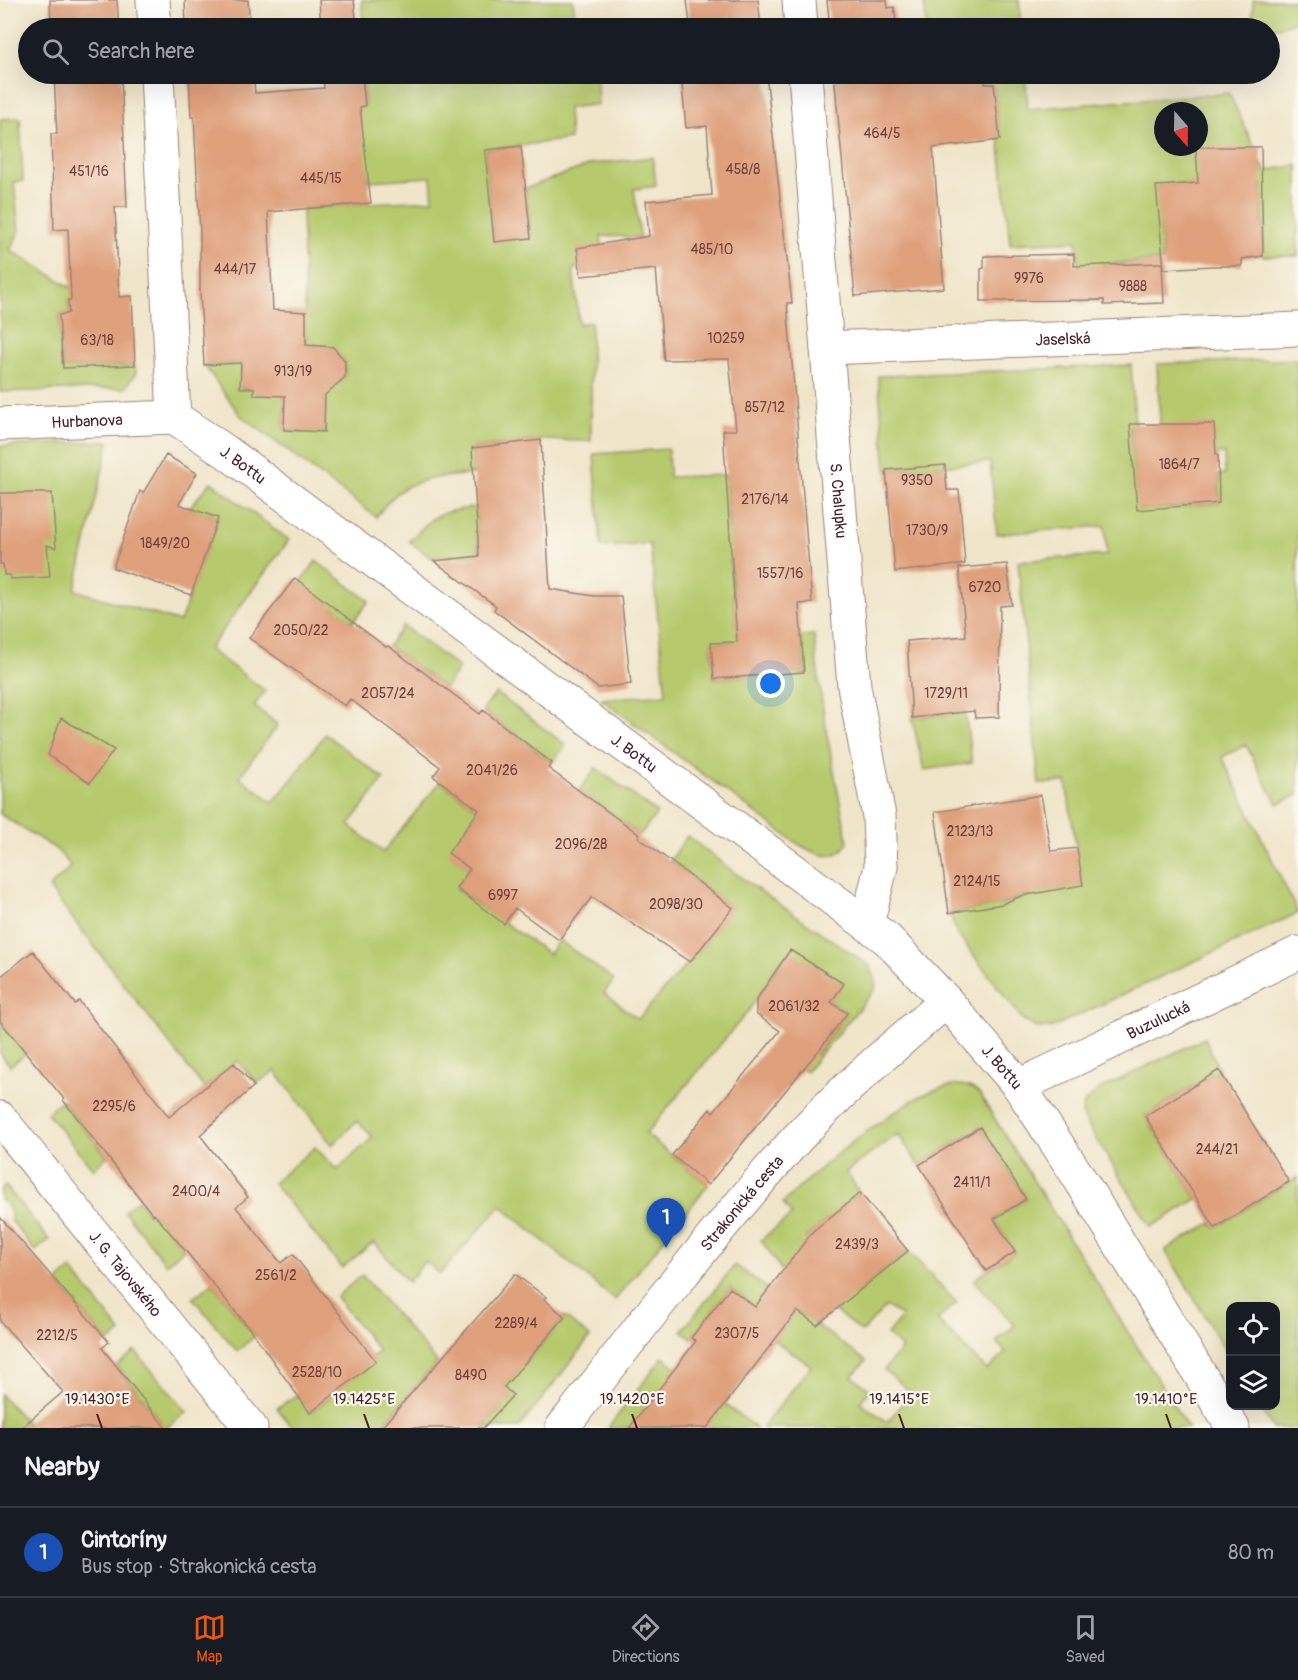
<!DOCTYPE html>
<html lang="en">
<head>
<meta charset="utf-8">
<style>
  :root { --surface:#171b24; --page:#242831; --text:#f1f3f6; --muted:#9ea1a6; --line:#363941; --accent:#ea580c }
  body { margin:0; font-family:Pangolin,sans-serif; background:var(--page); color:var(--text) }
  .controls { position:absolute; right:18px; bottom:18px; display:grid; overflow:hidden; border-radius:12px; box-shadow:0 6px 24px #0002 }
  .controls button { width:54px; height:54px; display:grid; place-items:center; padding:0; border:0; border-bottom:2px solid var(--line); background:var(--surface); color:var(--text); font:30px sans-serif }
  .compass { position:absolute; left:1154px; top:102px; width:54px; height:54px; border-radius:50%; background:var(--surface); box-shadow:0 6px 24px #0002; rotate:160deg }
  .you { position:absolute; left:771px; top:684px; width:21px; height:21px; margin:-15px; border:4px solid #fff; border-radius:50%; background:#1a73e8; box-shadow:0 0 0 9px #1a73e833 }
  .badge { display:grid; place-items:center; width:39px; height:39px; border-radius:50%; background:var(--accent); color:#fff; font-size:20px; font-weight:700 }
  .pin { position:absolute; translate:-50% -50px; filter:drop-shadow(0 2px 3px #0008) }
  .pin::after { content:''; position:absolute; top:32px; width:21px; height:18px; background:inherit; clip-path:polygon(0 0,100% 0,50% 100%) }
  .list { margin:0; padding:0; list-style:none }
  h2 { display:flex; justify-content:space-between; align-items:center; height:78px; margin:0; padding:0 24px; font-size:26px }
  h2 small { font-size:20px; font-weight:400; color:var(--muted) }
  .list li { display:grid; grid-template-columns:39px 1fr auto; gap:18px; align-items:center; box-sizing:border-box; height:90px; padding:0 24px; border-top:2px solid var(--line) }
  .list b { display:block; font-size:22px; white-space:nowrap }
  .list p { margin:0; font-size:20px; white-space:nowrap; color:var(--muted) }
  .list em { font-size:20px; font-style:normal; color:var(--muted) }
  .icon { flex:none; width:33px; height:33px; fill:none; stroke:currentColor; stroke-width:2; stroke-linecap:round; stroke-linejoin:round }
  .map { position:relative; flex:none; width:1298px; height:1428px; overflow:hidden }
  .search { position:absolute; background:var(--surface); box-shadow:0 6px 24px #0002; left:18px; right:18px; top:18px; height:66px; display:flex; align-items:center; gap:15px; box-sizing:border-box; padding:0 21px; border-radius:33px; color:var(--muted); font-size:22px }
  .sheet { height:168px; background:var(--surface) }
  nav { display:flex; justify-content:space-around; align-items:center; box-sizing:border-box; height:84px; border-top:2px solid var(--line); background:var(--surface); font-size:16px; color:var(--muted) }
  nav a { display:grid; justify-items:center; gap:3px }
  nav .on { color:var(--accent) }
  .map>svg:first-child { display:block }
  .green { fill:#b6ca6d; stroke:#80744c; stroke-width:1.5; fill-rule:evenodd }
  .building { fill:#dfa07b }
  .lines { fill:none; stroke-linecap:round; stroke-linejoin:round }
  .minor-casing { stroke:#9c827a; stroke-width:35 }
  .minor { stroke:#fff; stroke-width:33 }
  .ticks { fill:none; stroke:#4a1f2b; stroke-width:2 }
  .labels { text-anchor:middle; stroke-width:4.5; stroke-linejoin:round; paint-order:stroke }
  .number-label { font-size:14px; fill:#6f3f3f }
  .street-label { font-size:16px; fill:#4a1f2b; stroke:#fbf7ec }
  .ticks-label { font-size:15px; text-anchor:middle; fill:#4a1f2b; stroke:#fbf7ec; stroke-width:4.5; stroke-linejoin:round; paint-order:stroke }
</style>
</head>
<body>
<div class="map">
<svg width="1298" height="1428" viewBox="0 0 1298 1428">
  <rect width="100%" height="100%" fill="#fbf7ec"/>
  <filter id="ink" filterUnits="userSpaceOnUse"><feTurbulence type="fractalNoise" baseFrequency=".0167" numOctaves="2"/><feDisplacementMap in="SourceGraphic" scale="12" xChannelSelector="R" yChannelSelector="G"/><feConvolveMatrix kernelMatrix="1 2 1 2 8 2 1 2 1" color-interpolation-filters="sRGB"/></filter>
  <filter id="wash" filterUnits="userSpaceOnUse"><feTurbulence type="fractalNoise" baseFrequency=".008" numOctaves="4" result="noise"/><feDisplacementMap in="SourceGraphic" scale="24" xChannelSelector="R" yChannelSelector="G"/><feGaussianBlur stdDeviation="1.35" result="paint"/><feColorMatrix in="noise" values="0 0 0 0 0 0 0 0 0 0 0 0 0 0 0 0 0 1.4 0 .05"/><feComposite in="paint" operator="in"/></filter>
  <g filter="url(#wash)">
    <rect width="100%" height="100%" fill="#efe5c9"/>
    <!-- green -->
    <path class="green" d="M 362,0 L 573,0 L 576,28 L 363,28 Z
      M 924,0 L 1019,0 L 1021,28 L 926,28 Z
      M 1253,0 L 1298,0 L 1298,20 L 1280,27 L 1252,27 Z
      M 364,74 L 596,74 L 598,104 L 568,108 L 570,139 L 485,150 L 494,242 L 531,237 L 526,188 L 592,164 L 653,157 L 656,186 L 634,189 L 640,237 L 601,236 L 604,265 L 573,269 L 579,324 L 591,322 L 591,441 L 541,440 L 472,448 L 474,474 C 450,476 424,477 403,489 C 392,495 384,507 376,517 L 240,415 L 204,365 L 241,363 L 241,388 L 254,388 L 285,396 L 284,430 L 324,432 L 325,383 L 338,384 L 345,377 L 345,361 C 334,348 323,346 306,345 L 302,209 L 370,203 L 433,200 L 431,177 L 369,181 L 367,171 L 330,171 L 325,109 L 365,106 L 363,85 Z
      M 930,74 L 1025,74 L 1028,109 L 1229,93 L 1265,171 L 1298,165 L 1298,256 L 1263,256 L 1262,184 L 1202,183 L 1157,186 L 1163,261 L 1103,264 L 1104,301 L 1080,302 L 1077,241 L 1010,244 L 994,85 L 931,86 ZM 1163,111 L 1199,111 L 1199,147 L 1163,147 Z
      M 20,118 L 23,181 L 14,182 L 19,232 L 10,250 L 88,298 L 68,300 L 69,313 L 59,315 L 63,368 L 135,365 L 136,373 L 125,388 L 0,392 L 0,119 Z
      M 1297,359 L 1298,795 L 1278,804 L 1266,784 L 1246,745 L 1222,757 L 1298,913 L 1051,1028 L 1036,1028 L 1023,1020 L 958,935 L 949,913 L 1002,904 L 1034,893 L 1082,885 L 1066,782 L 1039,784 L 1018,561 L 1107,555 L 1105,526 L 997,534 L 990,462 L 886,470 L 878,376 L 1131,365 L 1135,426 L 1130,428 L 1138,510 L 1219,503 L 1219,475 L 1225,474 L 1224,454 L 1216,454 L 1160,424 L 1157,364 Z
      M 109,441 L 75,590 L 180,622 L 218,518 L 189,508 L 211,482 L 289,540 L 209,649 L 265,691 L 254,706 L 278,725 L 239,777 L 273,802 L 293,778 L 325,734 L 384,779 L 349,825 L 383,852 L 440,782 L 479,810 L 449,853 L 470,869 L 456,889 L 549,954 L 559,940 L 614,980 L 604,993 L 638,1019 L 696,954 L 732,908 L 670,861 L 687,836 L 751,885 L 870,966 L 876,981 L 875,989 L 806,1072 L 794,1063 L 804,1049 L 816,1055 L 847,1013 L 831,1002 L 789,954 L 785,957 L 749,1010 L 646,1134 L 708,1185 L 615,1300 L 501,1206 L 440,1274 L 425,1261 L 408,1282 L 374,1242 L 342,1268 L 273,1183 L 315,1147 L 337,1170 L 373,1137 L 357,1121 L 332,1145 L 275,1071 L 257,1083 L 237,1061 L 204,1088 L 49,888 L 71,866 L 56,849 L 0,814 L 0,446 Z
      M 668,449 L 669,477 L 726,475 L 729,529 L 746,527 L 749,557 L 730,559 L 738,642 L 711,643 L 714,679 L 804,672 L 801,636 L 814,635 C 820,705 834,773 848,842 C 835,866 813,853 795,842 L 601,699 L 666,694 L 650,544 L 601,547 L 594,454 Z
      M 476,507 L 479,554 L 431,558 L 409,541 L 432,519 L 447,512 Z
      M 316,561 L 369,601 L 353,622 L 300,583 Z
      M 403,626 L 459,668 L 445,688 L 388,646 Z
      M 496,693 L 566,745 L 552,763 L 483,710 Z
      M 965,712 L 972,763 L 924,770 L 912,718 Z
      M 596,768 L 657,813 L 640,835 L 579,791 Z
      M 0,1021 L 27,1053 L 10,1066 L 0,1053 Z
      M 1205,1038 L 1219,1070 L 1145,1116 L 1197,1199 L 1151,1227 L 1088,1126 L 1082,1114 L 1084,1103 L 1100,1089 Z
      M 956,1085 C 967,1085 973,1087 980,1095 L 1188,1428 L 762,1428 L 811,1366 L 774,1340 L 783,1328 L 730,1288 L 691,1338 L 682,1331 L 735,1265 L 866,1361 L 852,1376 L 870,1390 L 860,1402 L 887,1422 L 912,1393 L 884,1370 L 902,1348 L 887,1335 L 902,1317 L 886,1306 L 862,1332 L 782,1271 L 761,1240 L 792,1215 L 783,1203 C 816,1170 851,1141 890,1115 C 911,1101 930,1088 956,1085 ZM 980,1127 L 1026,1199 L 994,1219 L 1015,1252 L 980,1275 L 974,1281 L 1015,1325 L 996,1342 L 1006,1352 L 987,1370 L 937,1320 L 957,1303 L 908,1251 L 855,1294 L 806,1237 L 860,1193 L 846,1172 L 898,1134 L 919,1165 Z
      M 62,1100 L 107,1157 L 93,1169 L 47,1113 Z
      M 1298,1177 L 1298,1428 L 1273,1428 L 1259,1406 L 1276,1406 L 1276,1306 L 1230,1306 L 1230,1358 L 1165,1250 L 1212,1223 L 1215,1228 Z
      M 5,1185 L 49,1240 L 35,1251 L 11,1220 C 12,1211 9,1204 0,1200 L 0,1190 Z
      M 138,1200 L 151,1216 L 154,1214 L 184,1249 L 166,1264 L 124,1211 Z
      M 71,1269 L 121,1332 L 109,1342 L 57,1282 Z
      M 362,1275 L 437,1362 L 380,1428 L 293,1428 L 277,1408 L 297,1395 L 311,1412 L 330,1398 L 325,1392 L 379,1351 L 336,1297 Z
      M 212,1283 L 255,1336 L 237,1351 L 193,1298 Z
      M 565,1317 L 590,1337 L 519,1428 L 483,1428 L 512,1396 L 504,1387 Z
      M 135,1351 L 187,1412 L 166,1428 L 117,1366 Z
      M 663,1357 L 756,1428 L 608,1428 Z
      M 0,1394 L 27,1423 L 21,1428 L 0,1428 Z"/>
    <g id="blocks">
      <!-- building -->
      <path class="building" d="M 50,0 L 117,0 L 119,28 L 51,28 Z
        M 185,0 L 248,0 L 250,28 L 186,28 Z
        M 319,0 L 354,0 L 357,28 L 321,28 Z
        M 687,0 L 758,0 L 761,28 L 676,28 L 676,26 L 690,24 Z
        M 827,0 L 887,0 L 888,8 L 894,7 L 897,28 L 830,28 Z
        M 54,74 L 121,74 L 127,207 L 115,207 L 119,297 L 132,296 L 135,365 L 63,368 L 59,315 L 69,313 L 68,300 L 71,300 L 68,229 L 54,230 L 51,134 L 57,134 Z
        M 189,74 L 253,74 L 255,93 L 324,88 L 323,74 L 362,74 L 365,106 L 360,107 L 371,203 L 268,212 L 273,310 L 306,312 L 306,345 L 333,347 L 345,361 L 345,377 L 325,395 L 324,432 L 284,430 L 285,396 L 254,395 L 254,388 L 240,388 L 241,363 L 204,365 L 200,293 L 200,234 L 194,117 L 191,117 Z
        M 681,74 L 766,74 L 792,303 L 787,303 L 812,603 L 799,604 L 804,672 L 714,679 L 711,643 L 737,642 L 723,430 L 736,430 L 729,359 L 664,360 L 656,269 L 581,276 L 577,248 L 649,236 L 646,201 L 712,195 L 707,126 L 686,128 Z
        M 834,74 L 984,74 L 985,84 L 994,84 L 1000,140 L 933,148 L 944,288 L 855,296 Z
        M 521,146 L 531,238 L 494,242 L 485,150 Z
        M 1196,147 L 1261,147 L 1263,256 L 1242,259 L 1242,266 L 1211,266 L 1164,269 L 1156,186 L 1198,183 Z
        M 1074,254 L 1074,266 L 1162,263 L 1164,303 L 1104,305 L 1104,300 L 981,301 L 981,269 L 984,268 L 984,256 Z
        M 1130,424 L 1214,424 L 1216,454 L 1218,454 L 1219,503 L 1137,510 Z
        M 541,440 L 550,589 L 594,596 L 621,596 L 631,684 L 598,688 L 494,610 L 496,606 L 434,561 L 479,556 L 472,448 Z
        M 166,455 L 197,473 L 179,504 L 218,518 L 191,595 L 113,568 L 140,491 L 143,493 Z
        M 945,465 L 947,490 L 959,490 L 965,564 L 895,572 L 886,470 Z
        M 0,493 L 52,493 L 56,548 L 47,545 L 50,577 L 10,579 L 10,575 L 4,575 L 3,564 L 0,564 Z
        M 1007,564 L 1012,605 L 1000,606 L 999,717 L 975,718 L 974,711 L 912,718 L 907,641 L 966,636 L 959,568 Z
        M 295,578 L 386,647 L 388,646 L 480,714 L 483,710 L 552,763 L 548,768 L 640,835 L 638,837 L 733,908 L 690,962 L 592,897 L 559,940 L 515,908 L 504,924 L 456,888 L 470,869 L 448,853 L 479,810 L 433,776 L 440,767 L 350,699 L 345,706 L 249,638 Z
        M 61,718 L 114,750 L 90,783 L 48,755 Z
        M 1041,795 L 1051,851 L 1077,848 L 1083,885 L 1021,896 L 1002,904 L 949,913 L 935,812 Z
        M 790,950 L 844,984 L 831,1002 L 847,1013 L 823,1045 L 708,1185 L 672,1155 L 710,1109 L 713,1112 L 780,1031 L 756,1014 L 756,1000 Z
        M 33,951 L 75,1004 L 79,1001 L 169,1117 L 234,1063 L 254,1086 L 200,1135 L 248,1197 L 236,1207 L 281,1263 L 293,1254 L 376,1361 L 310,1413 L 253,1333 L 184,1249 L 154,1214 L 153,1215 L 63,1100 L 64,1099 L 0,1021 L 0,977 Z
        M 1219,1070 L 1289,1182 L 1215,1228 L 1145,1116 Z
        M 980,1127 L 1026,1199 L 994,1219 L 1015,1252 L 986,1271 L 919,1165 Z
        M 860,1193 L 908,1251 L 817,1325 L 797,1311 L 707,1428 L 629,1428 L 696,1341 L 691,1338 L 730,1288 L 755,1307 L 813,1231 Z
        M 0,1217 L 109,1342 L 102,1348 L 166,1428 L 21,1428 L 63,1392 L 0,1321 Z
        M 515,1274 L 546,1297 L 544,1299 L 565,1317 L 504,1387 L 513,1395 L 483,1428 L 381,1428 Z"/>
    </g>
  </g>
  <g filter="url(#ink)">
    <use href="#blocks" fill-opacity="0" stroke="#9c827a" stroke-width="1.5"/>
    <g class="lines">
      <defs>
        <g id="minor">
          <path d="M 153,0 L 155,28"/>
          <path d="M 799,0 L 801,28"/>
          <path d="M 157,74 L 174,417"/>
          <path id="s1" d="M 805,74 L 854,686 L 879,816 L 881,867 L 867,924"/>
          <path id="s2" d="M 827,348 L 1298,329"/>
          <path id="s3" d="M 174,417 L 225,451 L 887,939 L 946,1001 L 1019,1086 L 1078,1176 L 1233,1428"/>
          <path id="s4" d="M 0,424 L 174,417"/>
          <path id="s5" d="M 1019,1086 L 1298,953"/>
          <path id="s6" d="M 0,1118 L 251,1428"/>
          <path id="s7" d="M 562,1428 C 636,1332 711,1235 792,1144 C 839,1092 893,1047 946,1001"/>
        </g>
      </defs>
      <!-- minor casing -->
      <use href="#minor" class="minor-casing"/>
      <!-- minor -->
      <use href="#minor" class="minor"/>
    </g>
  </g>
  <!-- ticks -->
  <path class="ticks" d="M 97,1414 L 102,1428M 364,1414 L 369,1428M 632,1414 L 637,1428M 899,1414 L 904,1428M 1166,1414 L 1171,1428"/>
  <g class="labels">
    <!-- number labels -->
    <g class="number-label">
      <text x="882" y="138">464/5</text>
      <text x="743" y="174">458/8</text>
      <text x="89" y="176">451/16</text>
      <text x="321" y="183">445/15</text>
      <text x="712" y="254">485/10</text>
      <text x="235" y="274">444/17</text>
      <text x="1029" y="283">9976</text>
      <text x="1133" y="291">9888</text>
      <text x="726" y="343">10259</text>
      <text x="97" y="345">63/18</text>
      <text x="293" y="376">913/19</text>
      <text x="765" y="412">857/12</text>
      <text x="1179" y="469">1864/7</text>
      <text x="917" y="485">9350</text>
      <text x="765" y="504">2176/14</text>
      <text x="927" y="535">1730/9</text>
      <text x="165" y="548">1849/20</text>
      <text x="780" y="578">1557/16</text>
      <text x="985" y="592">6720</text>
      <text x="301" y="635">2050/22</text>
      <text x="388" y="698">2057/24</text>
      <text x="946" y="698">1729/11</text>
      <text x="492" y="775">2041/26</text>
      <text x="970" y="836">2123/13</text>
      <text x="581" y="849">2096/28</text>
      <text x="977" y="886">2124/15</text>
      <text x="503" y="900">6997</text>
      <text x="676" y="909">2098/30</text>
      <text x="794" y="1011">2061/32</text>
      <text x="114" y="1111">2295/6</text>
      <text x="1217" y="1154">244/21</text>
      <text x="972" y="1187">2411/1</text>
      <text x="196" y="1196">2400/4</text>
      <text x="857" y="1249">2439/3</text>
      <text x="276" y="1280">2561/2</text>
      <text x="516" y="1328">2289/4</text>
      <text x="737" y="1338">2307/5</text>
      <text x="57" y="1340">2212/5</text>
      <text x="317" y="1377">2528/10</text>
      <text x="471" y="1380">8490</text>
    </g>
    <!-- street labels -->
    <g class="street-label">
      <text dy="6" stroke="none"><textPath href="#s2" startOffset="236">Jaselská</textPath></text>
      <text dy="6" stroke="none"><textPath href="#s4" startOffset="87">Hurbanova</textPath></text>
      <text dy="6" stroke="none"><textPath href="#s3" startOffset="84">J. Bottu</textPath></text>
      <text dy="6" stroke="none"><textPath href="#s1" startOffset="428">S. Chalupku</textPath></text>
      <text dy="6" stroke="none"><textPath href="#s3" startOffset="570">J. Bottu</textPath></text>
      <text dy="6" stroke="none"><textPath href="#s5" startOffset="154">Buzulucká</textPath></text>
      <text dy="6" stroke="none"><textPath href="#s3" startOffset="1056">J. Bottu</textPath></text>
      <text dy="6" stroke="none"><textPath href="#s7" startOffset="288">Strakonická cesta</textPath></text>
      <text dy="6" stroke="none"><textPath href="#s6" startOffset="200">J. G. Tajovského</textPath></text>
    </g>
  </g>
  <g class="ticks-label">
    <text x="97" y="1404">19.1430°E</text>
    <text x="364" y="1404">19.1425°E</text>
    <text x="632" y="1404">19.1420°E</text>
    <text x="899" y="1404">19.1415°E</text>
    <text x="1166" y="1404">19.1410°E</text>
  </g>
</svg>
<div class="controls">
<button><svg class="icon" aria-label="locate" viewBox="0 0 24 24"><circle cx="12" cy="12" r="6"/><path d="M12 2v4M12 18v4M2 12h4M18 12h4"/></svg></button>
<button><svg class="icon" aria-label="layers" viewBox="0 0 24 24"><path d="M12 4l9 5-9 5-9-5zM3 14l9 5 9-5"/></svg></button>
</div>
<svg class="compass" viewBox="-18 -18 36 36"><path d="M0-13l5 13h-10z" fill="#e53935"/><path d="M0 13l5-13h-10z" fill="#9ea1a6"/></svg>
<div class="you"></div>
<div class="pin badge" style="left:666px;top:1248px;background:#1a4fb4">1</div>
<div class="search"><svg class="icon" aria-label="search" viewBox="0 0 24 24"><circle cx="10" cy="10" r="6"/><path d="M15 15l6 6"/></svg>Search here</div>
</div>
<section class="sheet">
<h2>Nearby<small></small></h2>
<ul class="list">
<li><span class="badge" style="background:#1a4fb4">1</span><div><b>Cintoríny</b><p>Bus stop · Strakonická cesta</p></div><em>80 m</em></li>
</ul>
</section>
<nav>
<a class="on"><svg class="icon" aria-label="map" viewBox="0 0 24 24"><path d="M3 6l6-2 6 2 6-2v14l-6 2-6-2-6 2zM9 4v14M15 6v14"/></svg>Map</a>
<a><svg class="icon" aria-label="directions" viewBox="0 0 24 24"><path d="M12 3l9 9-9 9-9-9zM9 14v-3h6M13 9l2 2-2 2"/></svg>Directions</a>
<a><svg class="icon" aria-label="saved" viewBox="0 0 24 24"><path d="M7 4h10v16l-5-4-5 4z"/></svg>Saved</a>
</nav>
</body>
</html>
